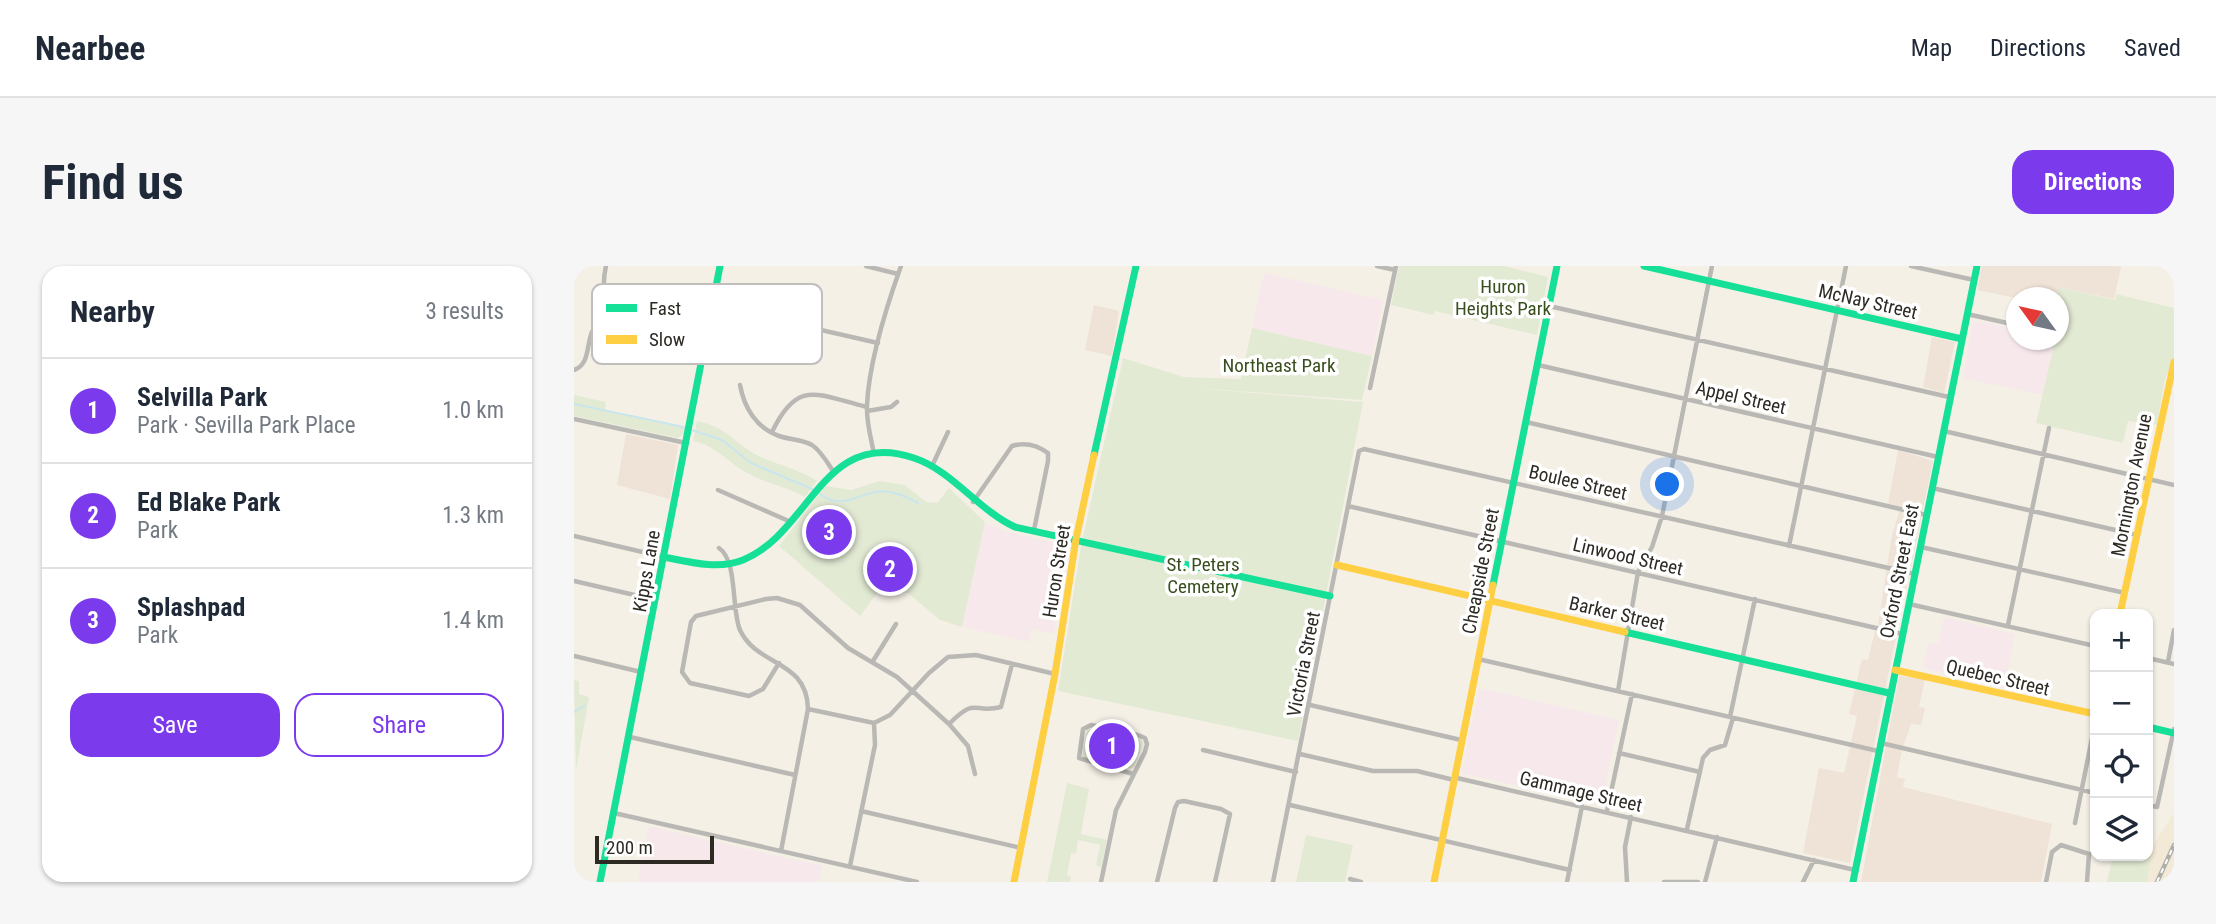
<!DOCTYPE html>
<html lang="en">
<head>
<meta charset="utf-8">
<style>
  :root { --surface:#fff; --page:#f6f6f7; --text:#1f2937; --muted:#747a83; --line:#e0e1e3; --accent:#7c3aed }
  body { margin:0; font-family:"Roboto Condensed",sans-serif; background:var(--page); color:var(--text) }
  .controls { position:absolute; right:21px; bottom:21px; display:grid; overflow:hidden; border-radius:14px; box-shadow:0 2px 5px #0004 }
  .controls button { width:63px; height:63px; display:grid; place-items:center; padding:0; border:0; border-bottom:2px solid var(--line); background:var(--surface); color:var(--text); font:35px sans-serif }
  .compass { position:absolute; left:1432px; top:21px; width:63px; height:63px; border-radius:50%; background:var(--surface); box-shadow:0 2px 5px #0004; rotate:303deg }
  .scale { position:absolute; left:21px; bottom:18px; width:119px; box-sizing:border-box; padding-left:7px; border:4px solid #2d2a23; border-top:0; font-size:19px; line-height:24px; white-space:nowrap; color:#2d2a23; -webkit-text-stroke:5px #fff; paint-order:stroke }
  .you { position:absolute; left:1094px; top:219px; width:24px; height:24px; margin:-18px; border:5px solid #fff; border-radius:50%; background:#1a73e8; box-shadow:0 0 0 10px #1a73e833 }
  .badge { display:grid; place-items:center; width:46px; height:46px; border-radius:50%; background:var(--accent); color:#fff; font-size:23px; font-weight:700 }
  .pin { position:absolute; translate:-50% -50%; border:4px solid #fff; box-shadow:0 2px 7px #0006 }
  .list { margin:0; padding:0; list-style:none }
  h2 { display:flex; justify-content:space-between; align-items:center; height:91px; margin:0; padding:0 28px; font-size:30px }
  h2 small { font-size:23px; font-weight:400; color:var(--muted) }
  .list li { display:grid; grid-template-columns:46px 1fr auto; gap:21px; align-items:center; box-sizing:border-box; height:105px; padding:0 28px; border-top:2px solid var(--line) }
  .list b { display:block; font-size:26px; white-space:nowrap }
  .list p { margin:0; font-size:23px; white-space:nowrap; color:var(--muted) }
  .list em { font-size:23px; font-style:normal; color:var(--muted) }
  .actions { display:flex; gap:14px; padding:21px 28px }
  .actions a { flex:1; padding:16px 0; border:2px solid var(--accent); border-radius:21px; text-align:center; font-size:24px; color:var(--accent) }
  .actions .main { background:var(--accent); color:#fff }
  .icon { flex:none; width:38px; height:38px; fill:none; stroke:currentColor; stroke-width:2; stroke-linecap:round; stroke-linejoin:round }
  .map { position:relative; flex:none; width:1600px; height:616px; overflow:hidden; border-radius:21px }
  header { display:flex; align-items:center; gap:42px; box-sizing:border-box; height:98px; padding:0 35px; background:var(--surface); border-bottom:2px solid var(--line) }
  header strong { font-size:33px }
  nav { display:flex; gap:38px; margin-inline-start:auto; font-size:24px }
  .intro { display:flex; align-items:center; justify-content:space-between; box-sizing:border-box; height:168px; padding:0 42px }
  h1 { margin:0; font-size:49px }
  .button { padding:18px 32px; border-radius:21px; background:var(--accent); color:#fff; font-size:24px; font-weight:700 }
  main { display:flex; gap:42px; padding:0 42px }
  aside { flex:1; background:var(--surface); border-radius:21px; box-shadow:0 2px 5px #0004 }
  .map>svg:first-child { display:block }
  .commercial { fill:#efe2d6 }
  .built { fill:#f2e9d6 }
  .education { fill:#f7e8ec }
  .green { fill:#e3ead4 }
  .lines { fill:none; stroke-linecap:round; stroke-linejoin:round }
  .stream { stroke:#c8e6ec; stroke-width:2 }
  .street { stroke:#b9b8b4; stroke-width:4.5 }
  .fast { stroke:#16e098; stroke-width:7 }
  .slow { stroke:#ffcf43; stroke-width:7 }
  .rail-casing { stroke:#b0aea8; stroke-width:4.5 }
  .rail { stroke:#fff; stroke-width:2; stroke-dasharray:5; stroke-linecap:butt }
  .labels { text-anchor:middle; stroke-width:7; stroke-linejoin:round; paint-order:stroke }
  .park-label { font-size:19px; fill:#384e1c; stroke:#fff }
  .street-label { font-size:19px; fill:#2d2a23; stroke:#fff }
  .key { fill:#fff; stroke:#c0bfbd; stroke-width:2 }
  .key-label { font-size:19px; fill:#2d2a23 }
</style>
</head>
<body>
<header>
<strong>Nearbee</strong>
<nav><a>Map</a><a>Directions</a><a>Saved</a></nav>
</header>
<div class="intro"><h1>Find us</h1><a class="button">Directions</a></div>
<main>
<aside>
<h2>Nearby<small>3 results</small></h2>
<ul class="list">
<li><span class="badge">1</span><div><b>Selvilla Park</b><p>Park · Sevilla Park Place</p></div><em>1.0 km</em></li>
<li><span class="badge">2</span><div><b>Ed Blake Park</b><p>Park</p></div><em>1.3 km</em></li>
<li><span class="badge">3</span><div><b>Splashpad</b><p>Park</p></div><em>1.4 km</em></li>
</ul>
<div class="actions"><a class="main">Save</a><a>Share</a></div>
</aside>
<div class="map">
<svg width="1600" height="616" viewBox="0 0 1600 616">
  <rect width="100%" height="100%" fill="#f5f0e6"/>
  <!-- commercial -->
  <path class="commercial" d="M 1408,0 L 1542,0 L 1547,1 L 1540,33 L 1484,21 L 1481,31 L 1442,32 L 1403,24 Z
    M 520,39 L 545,45 L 538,90 L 511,84 Z
    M 1358,71 L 1381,76 L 1370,127 L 1349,121 Z
    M 52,168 L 104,179 L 96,233 L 43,219 Z
    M 1324,184 L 1359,195 L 1324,363 L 1304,359 L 1318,269 L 1327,241 L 1314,237 Z
    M 1301,365 L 1322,371 L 1276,597 L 1229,587 L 1245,502 L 1270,507 L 1283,450 L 1275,448 L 1288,393 L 1294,394 Z
    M 1325,410 L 1351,413 L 1345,441 L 1351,442 L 1347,459 L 1337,458 L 1328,484 L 1323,511 L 1331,513 L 1329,521 L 1478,558 L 1467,616 L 1287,616 Z"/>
  <!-- built -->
  <path class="built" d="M 1600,547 L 1600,616 L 1573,616 L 1579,579 Z"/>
  <!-- education -->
  <path class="education" d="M 690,7 L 809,34 L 798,90 L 678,62 Z
    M 1399,54 L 1442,63 L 1442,74 L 1481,74 L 1468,129 L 1389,112 Z
    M 411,256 L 430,265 L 491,279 L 480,368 L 458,363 L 454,376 L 388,361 Z
    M 1370,351 L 1441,368 L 1430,422 L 1349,402 L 1354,376 L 1364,378 Z
    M 905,422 L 1045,454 L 1027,539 L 887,507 Z
    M 74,560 L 248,600 L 244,616 L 64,616 Z"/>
  <!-- green -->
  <path class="green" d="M 825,0 L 930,0 L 974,11 L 963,69 L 861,45 L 859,49 L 817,39 Z
    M 1484,21 L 1541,34 L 1542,28 L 1600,42 L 1600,92 L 1591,113 L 1583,159 L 1554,155 L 1549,177 L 1462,157 L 1481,74 L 1484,74 L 1484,32 L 1481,31 Z
    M 678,62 L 798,90 L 788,134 L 620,122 L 789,136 L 724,475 L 484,425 L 507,280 L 549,92 L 610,111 L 667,113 Z
    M 0,129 L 32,136 L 31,144 L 111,161 L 110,168 L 104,172 L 0,150 Z
    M 123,155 C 152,161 159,175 181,188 C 201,199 224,202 243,215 L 231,231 C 213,221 193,218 175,208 C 155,198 142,179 119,175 Z
    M 305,215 L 331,219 L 352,236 L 363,237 L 375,222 L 411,256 L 388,361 L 366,354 L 334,327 L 304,326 L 286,350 L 205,280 L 251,220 L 277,224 Z
    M 0,414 L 5,415 L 5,428 L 15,431 L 2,504 Z
    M 513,463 L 566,472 L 569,476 L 560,501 L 554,503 L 508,491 Z
    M 493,517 L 515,523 L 507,568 L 533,574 L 527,602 L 522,599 L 526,579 L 504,574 L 502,588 L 497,587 L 493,609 L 497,611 L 496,616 L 473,616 Z
    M 732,569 L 779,579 L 771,616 L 722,616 Z
    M 1574,578 L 1579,579 L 1573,616 L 1533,616 L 1539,590 L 1574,590 Z"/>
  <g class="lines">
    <!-- stream -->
    <path class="stream" d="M 0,138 L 105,160 L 148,174 L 177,197 L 238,223
      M 243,226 C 266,244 278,231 301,226 C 316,223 331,230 344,237
      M 0,446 L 10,440"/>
    <!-- street -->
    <path class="street" d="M 32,0 C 17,65 85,68 130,79
      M 292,0 L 324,8
      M 803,0 L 821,4
      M 1337,0 L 1400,14
      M 138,39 L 304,77
      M 975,40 L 1375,131
      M 1393,48 L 1442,59
      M 964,99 L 1364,191
      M 0,104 C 18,98 11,73 21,60 C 26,55 33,50 39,46
      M 166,119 C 170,141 182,162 205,170 C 216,174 228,173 238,179 C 247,185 253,196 259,205
      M 796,122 L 822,0
      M 293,145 L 317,141 L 323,136
      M 0,153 L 112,177
      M 952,156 L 1352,249
      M 1370,165 L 1600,219
      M 198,166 C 224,112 243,129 293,141
      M 300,188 C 297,172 292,155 293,139 C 295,95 312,42 327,0
      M 358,200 L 374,166
      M 1358,222 L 1563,269
      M 144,224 L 217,256
      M 399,236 L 438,180 C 451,176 463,179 474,187 L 474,195 L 460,264
      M 774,240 L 1328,368
      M 0,270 L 90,291
      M 1215,280 L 1272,0
      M 1347,281 L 1551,327
      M 145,282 C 164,295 157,343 166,364 C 183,401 233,393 234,443 L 207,585
      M 0,315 L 82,334
      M 1335,338 L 1521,380
      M 1434,359 L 1475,162
      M 0,390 L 67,406
      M 1574,392 L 1600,398
      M 904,393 L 1304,485
      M 299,395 L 322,358
      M 1594,396 L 1600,364
      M 205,397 L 189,423 L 175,430 L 116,417 L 108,406 L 117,356 L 122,350 L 192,333 L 203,332 L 226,339 L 274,382 L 323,411 L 375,458 C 403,430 398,448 427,441 L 438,398
      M 1044,425 L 1064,306 L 1078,281 L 1088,250 L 1138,0
      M 736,439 L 887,474
      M 234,443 L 300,457 L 316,449 L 355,407 L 374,391 L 402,389 L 481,408
      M 1156,451 L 1181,333
      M 375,458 L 394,480 L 401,508
      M 56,471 L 221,509
      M 1307,477 L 1521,527
      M 629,484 L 722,506
      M 1045,487 L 1126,506
      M 726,488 L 799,505 L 843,505 L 880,514 L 883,512 L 1281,604
      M 716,539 L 996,604
      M 1574,539 L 1583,541 L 1600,463
      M 287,545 L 447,582
      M 1033,545 L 1058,428
      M 40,547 L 343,616
      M 1501,557 L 1521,457
      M 1113,563 L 1129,492 L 1136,484 L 1151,479 L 1159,452
      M 276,600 L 301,479 L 300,457
      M 776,613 L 787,616
      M 527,616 L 542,544 L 571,486 L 573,478 L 571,472 L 564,469 L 517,459 L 509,463 L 505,492 L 559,508
      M 583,616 L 601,542 L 604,536 L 610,535 L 647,543 L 656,548 L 641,616
      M 699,616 L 785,185 L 790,183 L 1341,308
      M 993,616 L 1008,540
      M 1053,616 L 1051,581 L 1057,551
      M 1090,616 L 1124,616
      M 1131,616 L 1143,571
      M 1229,616 L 1240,594
      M 1472,616 L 1478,586 L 1487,579 L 1515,588 L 1513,616"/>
    <!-- fast -->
    <path class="fast" d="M 1070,0 L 1388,73
      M 520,189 L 562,0
      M 90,291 C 115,296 144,304 169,294 C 236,267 249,161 340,192 C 379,205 404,244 441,261 L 756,330
      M 919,319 L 983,0
      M 1051,366 L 1315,427
      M 1574,461 L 1600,467
      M 26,616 L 146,0
      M 1279,616 L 1403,0"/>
    <!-- slow -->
    <path class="slow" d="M 763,299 L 1051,366
      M 1546,348 L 1600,96
      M 1321,404 L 1521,448
      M 440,616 L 481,408 L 502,273 L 520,189
      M 860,616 L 919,319"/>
    <defs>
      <path id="rail" d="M 1583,616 L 1600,579"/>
    </defs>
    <!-- rail casing -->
    <use href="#rail" class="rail-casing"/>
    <!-- rail -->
    <use href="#rail" class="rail"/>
  </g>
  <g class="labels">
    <!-- park labels -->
    <g class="park-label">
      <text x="929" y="27">Huron<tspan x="929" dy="22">Heights Park</tspan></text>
      <text x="705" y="106">Northeast Park</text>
      <text x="629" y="305">St. Peters<tspan x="629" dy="22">Cemetery</tspan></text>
    </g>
    <!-- street labels -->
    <g class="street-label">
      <text transform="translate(1294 35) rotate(13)" y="7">McNay Street</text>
      <text transform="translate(1167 131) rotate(13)" y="7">Appel Street</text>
      <text transform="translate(1004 216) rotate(13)" y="7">Boulee Street</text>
      <text transform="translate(1557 219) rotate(-79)" y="7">Mornington Avenue</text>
      <text transform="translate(1054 290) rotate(13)" y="7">Linwood Street</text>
      <text transform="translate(72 305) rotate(-80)" y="7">Kipps Lane</text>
      <text transform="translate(482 305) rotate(-81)" y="7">Huron Street</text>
      <text transform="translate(906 305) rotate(-79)" y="7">Cheapside Street</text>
      <text transform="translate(1325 305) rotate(-79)" y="7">Oxford Street East</text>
      <text transform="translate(1043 347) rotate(13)" y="7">Barker Street</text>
      <text transform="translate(729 398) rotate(-79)" y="7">Victoria Street</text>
      <text transform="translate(1424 411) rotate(13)" y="7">Quebec Street</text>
      <text transform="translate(1007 525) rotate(13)" y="7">Gammage Street</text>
    </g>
  </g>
  <!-- legend -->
  <rect x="18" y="18" width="230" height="80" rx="10" class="key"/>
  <rect x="32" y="38" width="31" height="8" fill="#16e098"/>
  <rect x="32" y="69" width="31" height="9" fill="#ffcf43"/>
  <g class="key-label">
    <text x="75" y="49">Fast</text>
    <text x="75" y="80">Slow</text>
  </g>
</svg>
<div class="controls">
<button>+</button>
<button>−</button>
<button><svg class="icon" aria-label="locate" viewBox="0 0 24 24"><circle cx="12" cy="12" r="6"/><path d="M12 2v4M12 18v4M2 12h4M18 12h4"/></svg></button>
<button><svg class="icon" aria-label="layers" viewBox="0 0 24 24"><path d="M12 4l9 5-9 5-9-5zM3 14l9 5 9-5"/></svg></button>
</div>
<svg class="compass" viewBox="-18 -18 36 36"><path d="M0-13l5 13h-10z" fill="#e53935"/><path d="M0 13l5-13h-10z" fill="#747a83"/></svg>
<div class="scale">200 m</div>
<div class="you"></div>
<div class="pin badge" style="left:538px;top:480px">1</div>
<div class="pin badge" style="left:316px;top:303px">2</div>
<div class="pin badge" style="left:255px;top:266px">3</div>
</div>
</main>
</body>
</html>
